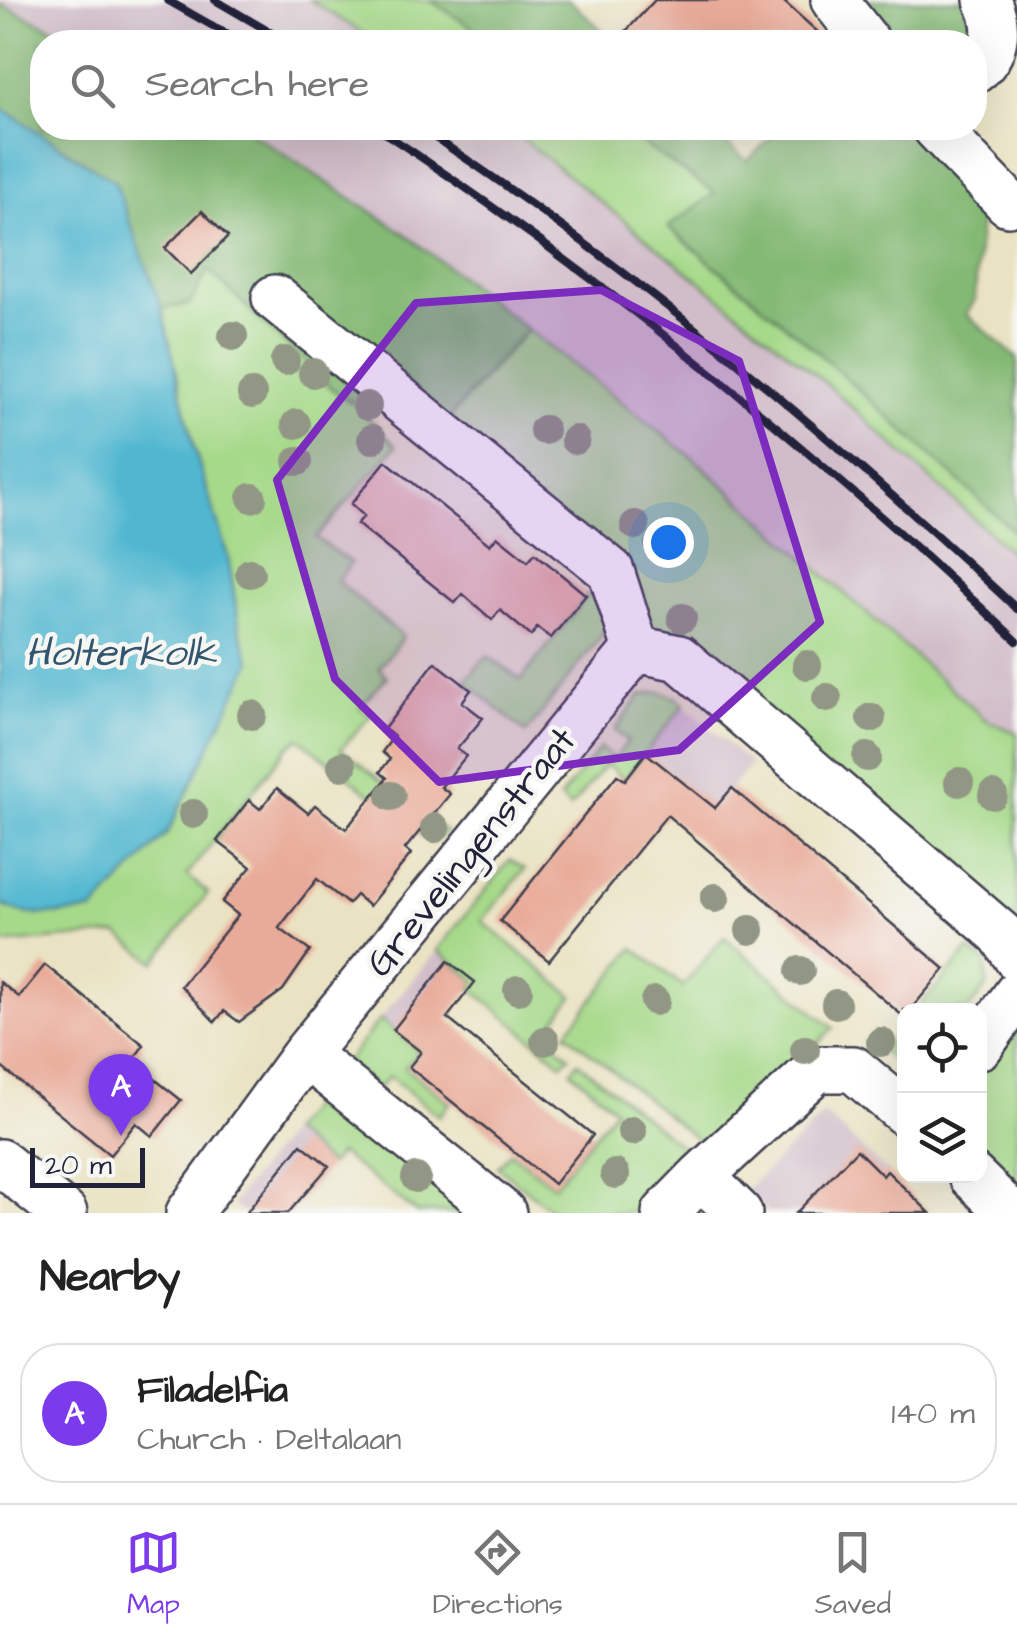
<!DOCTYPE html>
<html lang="en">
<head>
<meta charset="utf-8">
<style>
  :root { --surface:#fff; --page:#f2f2f2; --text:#222; --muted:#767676; --line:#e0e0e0; --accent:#7c3aed }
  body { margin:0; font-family:"Architects Daughter",sans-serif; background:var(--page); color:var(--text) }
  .controls { position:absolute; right:30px; bottom:30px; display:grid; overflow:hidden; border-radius:20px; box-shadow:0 10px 40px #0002 }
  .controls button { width:90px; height:90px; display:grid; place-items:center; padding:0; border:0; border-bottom:2px solid var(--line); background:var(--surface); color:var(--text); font:50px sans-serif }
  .scale { position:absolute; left:30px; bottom:25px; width:115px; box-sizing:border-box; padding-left:10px; border:5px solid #22223b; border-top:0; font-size:28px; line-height:35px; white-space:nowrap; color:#22223b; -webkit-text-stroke:8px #f6f6f2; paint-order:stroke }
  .you { position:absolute; left:668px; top:542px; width:35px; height:35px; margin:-25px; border:8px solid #fff; border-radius:50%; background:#1a73e8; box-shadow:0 0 0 15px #1a73e833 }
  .badge { display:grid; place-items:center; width:65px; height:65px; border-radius:50%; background:var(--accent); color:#fff; font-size:32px; font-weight:700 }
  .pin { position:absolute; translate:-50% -82px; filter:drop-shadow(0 2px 5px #0008) }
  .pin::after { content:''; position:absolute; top:52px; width:35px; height:30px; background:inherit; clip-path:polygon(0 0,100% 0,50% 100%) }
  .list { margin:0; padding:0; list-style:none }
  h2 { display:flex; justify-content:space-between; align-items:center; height:130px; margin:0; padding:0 40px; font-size:42px }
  h2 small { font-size:32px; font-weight:400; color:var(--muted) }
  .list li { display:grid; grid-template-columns:65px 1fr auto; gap:30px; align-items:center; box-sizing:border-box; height:140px; margin:0 20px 20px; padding:0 20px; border:2px solid var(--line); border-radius:40px }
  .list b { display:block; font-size:38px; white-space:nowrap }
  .list p { margin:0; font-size:32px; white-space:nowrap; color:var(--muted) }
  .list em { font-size:32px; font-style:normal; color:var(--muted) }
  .icon { flex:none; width:55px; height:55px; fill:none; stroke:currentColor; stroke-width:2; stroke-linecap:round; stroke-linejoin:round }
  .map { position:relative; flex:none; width:1017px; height:1213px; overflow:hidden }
  .search { position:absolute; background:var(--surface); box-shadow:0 10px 40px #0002; left:30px; right:30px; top:30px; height:110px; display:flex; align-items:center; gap:25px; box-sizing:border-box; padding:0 35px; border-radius:40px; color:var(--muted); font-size:38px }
  .sheet { height:290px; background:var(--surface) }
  nav { display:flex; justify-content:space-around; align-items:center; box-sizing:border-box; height:140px; border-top:2px solid var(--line); background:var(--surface); font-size:28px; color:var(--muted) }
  nav a { display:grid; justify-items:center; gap:5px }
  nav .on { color:var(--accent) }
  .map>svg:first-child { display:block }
  .industrial { fill:#d1bdc9 }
  .green { fill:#a6d989; stroke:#647e62; stroke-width:2.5 }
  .forest { fill:#84b975; stroke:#536e58; stroke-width:2.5 }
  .water { fill:#51b7d0; stroke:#3a6c86; stroke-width:2.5 }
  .building { fill:#e9ab99 }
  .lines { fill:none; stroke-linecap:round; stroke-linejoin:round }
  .street-casing { stroke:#403f4f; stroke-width:50 }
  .street { stroke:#fff; stroke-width:45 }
  .rail { stroke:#22223b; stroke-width:8 }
  .tree { fill:#929785 }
  .marked { fill:#7b2cbf; fill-opacity:0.2; stroke:#7b2cbf; stroke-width:8; stroke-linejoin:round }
  .labels { text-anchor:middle; stroke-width:9; stroke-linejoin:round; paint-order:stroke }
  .street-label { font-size:38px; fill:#22223b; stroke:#f6f6f2 }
  .water-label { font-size:40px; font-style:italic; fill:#32566f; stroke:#f6f6f2 }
</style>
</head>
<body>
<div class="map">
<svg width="1017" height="1213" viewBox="0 0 1017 1213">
  <rect width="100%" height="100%" fill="#f6f6f2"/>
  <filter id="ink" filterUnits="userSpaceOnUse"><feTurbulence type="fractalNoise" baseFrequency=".01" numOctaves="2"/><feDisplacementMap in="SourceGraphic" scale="20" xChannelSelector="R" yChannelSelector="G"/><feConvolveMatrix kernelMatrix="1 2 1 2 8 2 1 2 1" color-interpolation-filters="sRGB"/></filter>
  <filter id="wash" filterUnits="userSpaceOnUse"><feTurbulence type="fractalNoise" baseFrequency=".0048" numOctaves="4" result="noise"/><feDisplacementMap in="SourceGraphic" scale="40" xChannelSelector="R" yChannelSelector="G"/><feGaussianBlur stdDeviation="2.25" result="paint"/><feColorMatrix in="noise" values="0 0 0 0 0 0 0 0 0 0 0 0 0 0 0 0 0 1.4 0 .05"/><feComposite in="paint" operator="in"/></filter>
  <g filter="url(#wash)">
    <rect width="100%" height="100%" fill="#eae3c3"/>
    <!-- industrial -->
    <path class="industrial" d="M 0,0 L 329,0 L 392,42 L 42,42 L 42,128 L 519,128 L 1017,485 L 1017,780 L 497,362 L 115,182 L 0,107 Z
      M 684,705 L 751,764 L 691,834 L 624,779 Z
      M 437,950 L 477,981 L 419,1050 L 380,1019 Z
      M 824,1114 L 887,1171 L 847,1213 L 769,1213 L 746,1190 Z
      M 290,1131 L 330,1165 L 290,1213 L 243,1213 L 232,1204 Z"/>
    <!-- green -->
    <path class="green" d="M 310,0 L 430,0 L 494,42 L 377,42 Z
      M 509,128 L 619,128 L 715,193 L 669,228 L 812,347 L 1017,534 L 1017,558 L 820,378 Z
      M 208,269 L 338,393 L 357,406 L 396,446 L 316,538 L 351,563 L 337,581 L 403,637 L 379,668 L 387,677 L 360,708 L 371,715 L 341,749 L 446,832 L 432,843 L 299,738 L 287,748 L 187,875 L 208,893 L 155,962 L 118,934 L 0,944 L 0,902 L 8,909 L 93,911 L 168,832 L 250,662 L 240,631 L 228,557 L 194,448 L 162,309 L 190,304 Z
      M 528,330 L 693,458 L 986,720 L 1017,733 L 1017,930 L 651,631 L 443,426 L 497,363 Z
      M 602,577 L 619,613 L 526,733 L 465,681 L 487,656 L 521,680 Z
      M 661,692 L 677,698 L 684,705 L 624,779 L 606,764 L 570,808 L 560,798 L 600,748 L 614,759 L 628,741 L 615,730 L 641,695 Z
      M 510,860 L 525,869 L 482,921 L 573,996 L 544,1036 L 570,1056 L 562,1064 L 471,988 L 476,981 L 437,950 Z
      M 724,937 L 833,1028 L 710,1150 L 566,1033 L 634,948 L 683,986 Z
      M 969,950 L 985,961 L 987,986 L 968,1010 L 916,1010 Z
      M 1017,1014 L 1017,1197 L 980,1160 L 980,1070 Z
      M 380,1019 L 419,1051 L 405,1068 L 450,1103 L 439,1116 L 389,1076 L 378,1089 L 346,1062 Z
      M 904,1024 L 904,1070 L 881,1051 Z
      M 578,1062 L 699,1161 L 648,1213 L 555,1213 L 498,1167 L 510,1152 L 554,1186 L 615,1109 L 571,1071 Z
      M 326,1087 L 482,1213 L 417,1213 L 339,1153 L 330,1165 L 290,1131 Z"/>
    <!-- forest -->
    <path class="forest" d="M 430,0 L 569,0 L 615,42 L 494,42 Z
      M 850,0 L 962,0 L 984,53 L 974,42 L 887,42 Z
      M 0,4 L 82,42 L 42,42 L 42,128 L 244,128 L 404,233 L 528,330 L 497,362 L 443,426 L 382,385 L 357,406 L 338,394 L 208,270 L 190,304 L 161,309 L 115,182 L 0,107 Z
      M 619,128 L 709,128 L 747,161 L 781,128 L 919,128 L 981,197 L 975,300 L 966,314 L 1017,358 L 1017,534 L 812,347 L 668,227 L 715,193 Z"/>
    <!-- water -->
    <path class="water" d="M 0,107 L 115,182 L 162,309 L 194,448 L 228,557 L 240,631 L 251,662 L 168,832 L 93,911 C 65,913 24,922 0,902 Z"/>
    <g id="blocks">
      <!-- building -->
      <path class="building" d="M 655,0 L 782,0 L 829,42 L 616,42 Z
        M 202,211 L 228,237 L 191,274 L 165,248 Z
        M 386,461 L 490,545 L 497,536 L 528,561 L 535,553 L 586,595 L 551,638 L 537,628 L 531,636 L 500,610 L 492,620 L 463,594 L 455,603 L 357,524 L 364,516 L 351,504 Z
        M 435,662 L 471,690 L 462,702 L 483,718 L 457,749 L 466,756 L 441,787 L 450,794 L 405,849 L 411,854 L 369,906 L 356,895 L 348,904 L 317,879 L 279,928 L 310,951 L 283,990 L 239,1022 L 224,1011 L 215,1022 L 181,986 L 238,915 L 222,902 L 251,867 L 217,841 L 249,800 L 260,809 L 277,788 L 308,813 L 315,805 L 346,829 L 387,778 L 380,772 L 390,759 L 382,752 L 394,736 L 384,729 Z
        M 646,753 L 715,808 L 732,788 L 945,969 L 910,1010 L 904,1010 L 904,1017 L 667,815 L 549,961 L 500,921 L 617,775 L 625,780 Z
        M 448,961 L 475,982 L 447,1018 L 593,1135 L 554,1184 L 409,1067 L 421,1052 L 393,1030 Z
        M 45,965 L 144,1045 L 132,1061 L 181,1100 L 152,1136 L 136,1123 L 110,1155 L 0,1066 L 0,982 L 19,997 Z
        M 301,1144 L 329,1166 L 288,1213 L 246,1213 Z
        M 857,1150 L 883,1176 L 887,1171 L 930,1213 L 796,1213 Z"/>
    </g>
  </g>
  <g filter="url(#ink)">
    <use href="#blocks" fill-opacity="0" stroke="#403f4f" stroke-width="2.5"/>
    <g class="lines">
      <defs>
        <path id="street" d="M 834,0 L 867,42
          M 974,71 C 998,53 999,25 987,0
          M 936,128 L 1008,203
          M 275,298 L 611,571 L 636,649
          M 636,649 L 679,658 L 1001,934 L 1017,958
          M 980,1046 L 1017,994
          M 305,1054 L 503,1213
          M 0,1162 L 64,1213
          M 701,1176 L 739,1213
          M 972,1176 L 1010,1213
          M 189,1213 L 305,1054 L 636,649
          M 665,1213 L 701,1176 L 817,1069 L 853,1069 L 904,1112"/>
      </defs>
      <!-- street casing -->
      <use href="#street" class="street-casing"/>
      <!-- street -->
      <use href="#street" class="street"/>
      <!-- rail -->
      <path class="rail" d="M 167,0 L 241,42
        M 215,0 L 287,42
        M 377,128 C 607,279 817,452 1017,641
        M 420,128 C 634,268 830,435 1017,609"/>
    </g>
    <!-- trees -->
    <g class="tree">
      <circle cx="233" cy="336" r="15"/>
      <circle cx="285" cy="361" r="15"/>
      <circle cx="313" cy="373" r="15"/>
      <circle cx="252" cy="394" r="15"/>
      <circle cx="367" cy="406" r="15"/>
      <circle cx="296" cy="424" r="15"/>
      <circle cx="544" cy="430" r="15"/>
      <circle cx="372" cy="439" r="15"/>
      <circle cx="575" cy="440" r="15"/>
      <circle cx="298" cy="461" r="15"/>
      <circle cx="252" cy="498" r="15"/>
      <circle cx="635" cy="525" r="15"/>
      <circle cx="659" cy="545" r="15"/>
      <circle cx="250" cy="573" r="15"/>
      <circle cx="682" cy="618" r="15"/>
      <circle cx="807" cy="665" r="15"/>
      <circle cx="827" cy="698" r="15"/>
      <circle cx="252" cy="715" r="15"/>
      <circle cx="871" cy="718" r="15"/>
      <circle cx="867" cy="757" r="15"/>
      <circle cx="342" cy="766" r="15"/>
      <circle cx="959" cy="782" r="15"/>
      <circle cx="993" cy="795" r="15"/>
      <circle cx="391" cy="796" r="15"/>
      <circle cx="193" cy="814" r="15"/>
      <circle cx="435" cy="828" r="15"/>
      <circle cx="715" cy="898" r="15"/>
      <circle cx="750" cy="930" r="15"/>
      <circle cx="800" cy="971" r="15"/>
      <circle cx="518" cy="990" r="15"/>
      <circle cx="655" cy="1001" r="15"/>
      <circle cx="836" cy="1004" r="15"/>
      <circle cx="545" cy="1041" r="15"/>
      <circle cx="881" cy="1042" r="15"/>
      <circle cx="805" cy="1050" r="15"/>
      <circle cx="632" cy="1131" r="15"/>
      <circle cx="615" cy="1174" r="15"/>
      <circle cx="416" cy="1178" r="15"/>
    </g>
  </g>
  <!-- marked area -->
  <path class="marked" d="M 601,290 L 739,361 L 820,622 L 679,750 L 439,782 L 335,679 L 277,480 L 416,303 Z"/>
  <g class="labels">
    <!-- street labels -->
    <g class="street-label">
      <text transform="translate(470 851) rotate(-51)" y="13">Grevelingenstraat</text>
    </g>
    <!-- water labels -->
    <g class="water-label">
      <text x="121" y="665">Holterkolk</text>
    </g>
  </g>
</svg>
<div class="controls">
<button><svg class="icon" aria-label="locate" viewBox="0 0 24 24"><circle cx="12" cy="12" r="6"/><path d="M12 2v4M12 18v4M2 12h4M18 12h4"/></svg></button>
<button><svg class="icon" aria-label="layers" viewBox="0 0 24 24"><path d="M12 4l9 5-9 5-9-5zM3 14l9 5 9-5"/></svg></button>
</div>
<div class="scale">20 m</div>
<div class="you"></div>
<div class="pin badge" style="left:121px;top:1136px">A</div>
<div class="search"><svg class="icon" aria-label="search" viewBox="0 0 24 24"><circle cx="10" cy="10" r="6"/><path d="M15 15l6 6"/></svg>Search here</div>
</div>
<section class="sheet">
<h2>Nearby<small></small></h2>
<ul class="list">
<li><span class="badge">A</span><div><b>Filadelfia</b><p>Church · Deltalaan</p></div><em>140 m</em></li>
</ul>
</section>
<nav>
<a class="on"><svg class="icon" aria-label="map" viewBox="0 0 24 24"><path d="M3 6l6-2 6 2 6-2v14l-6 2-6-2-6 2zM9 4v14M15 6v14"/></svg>Map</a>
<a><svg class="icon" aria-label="directions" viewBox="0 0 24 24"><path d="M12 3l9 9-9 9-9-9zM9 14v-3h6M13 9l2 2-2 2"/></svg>Directions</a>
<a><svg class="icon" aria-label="saved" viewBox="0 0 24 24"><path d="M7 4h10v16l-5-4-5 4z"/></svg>Saved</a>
</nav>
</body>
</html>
